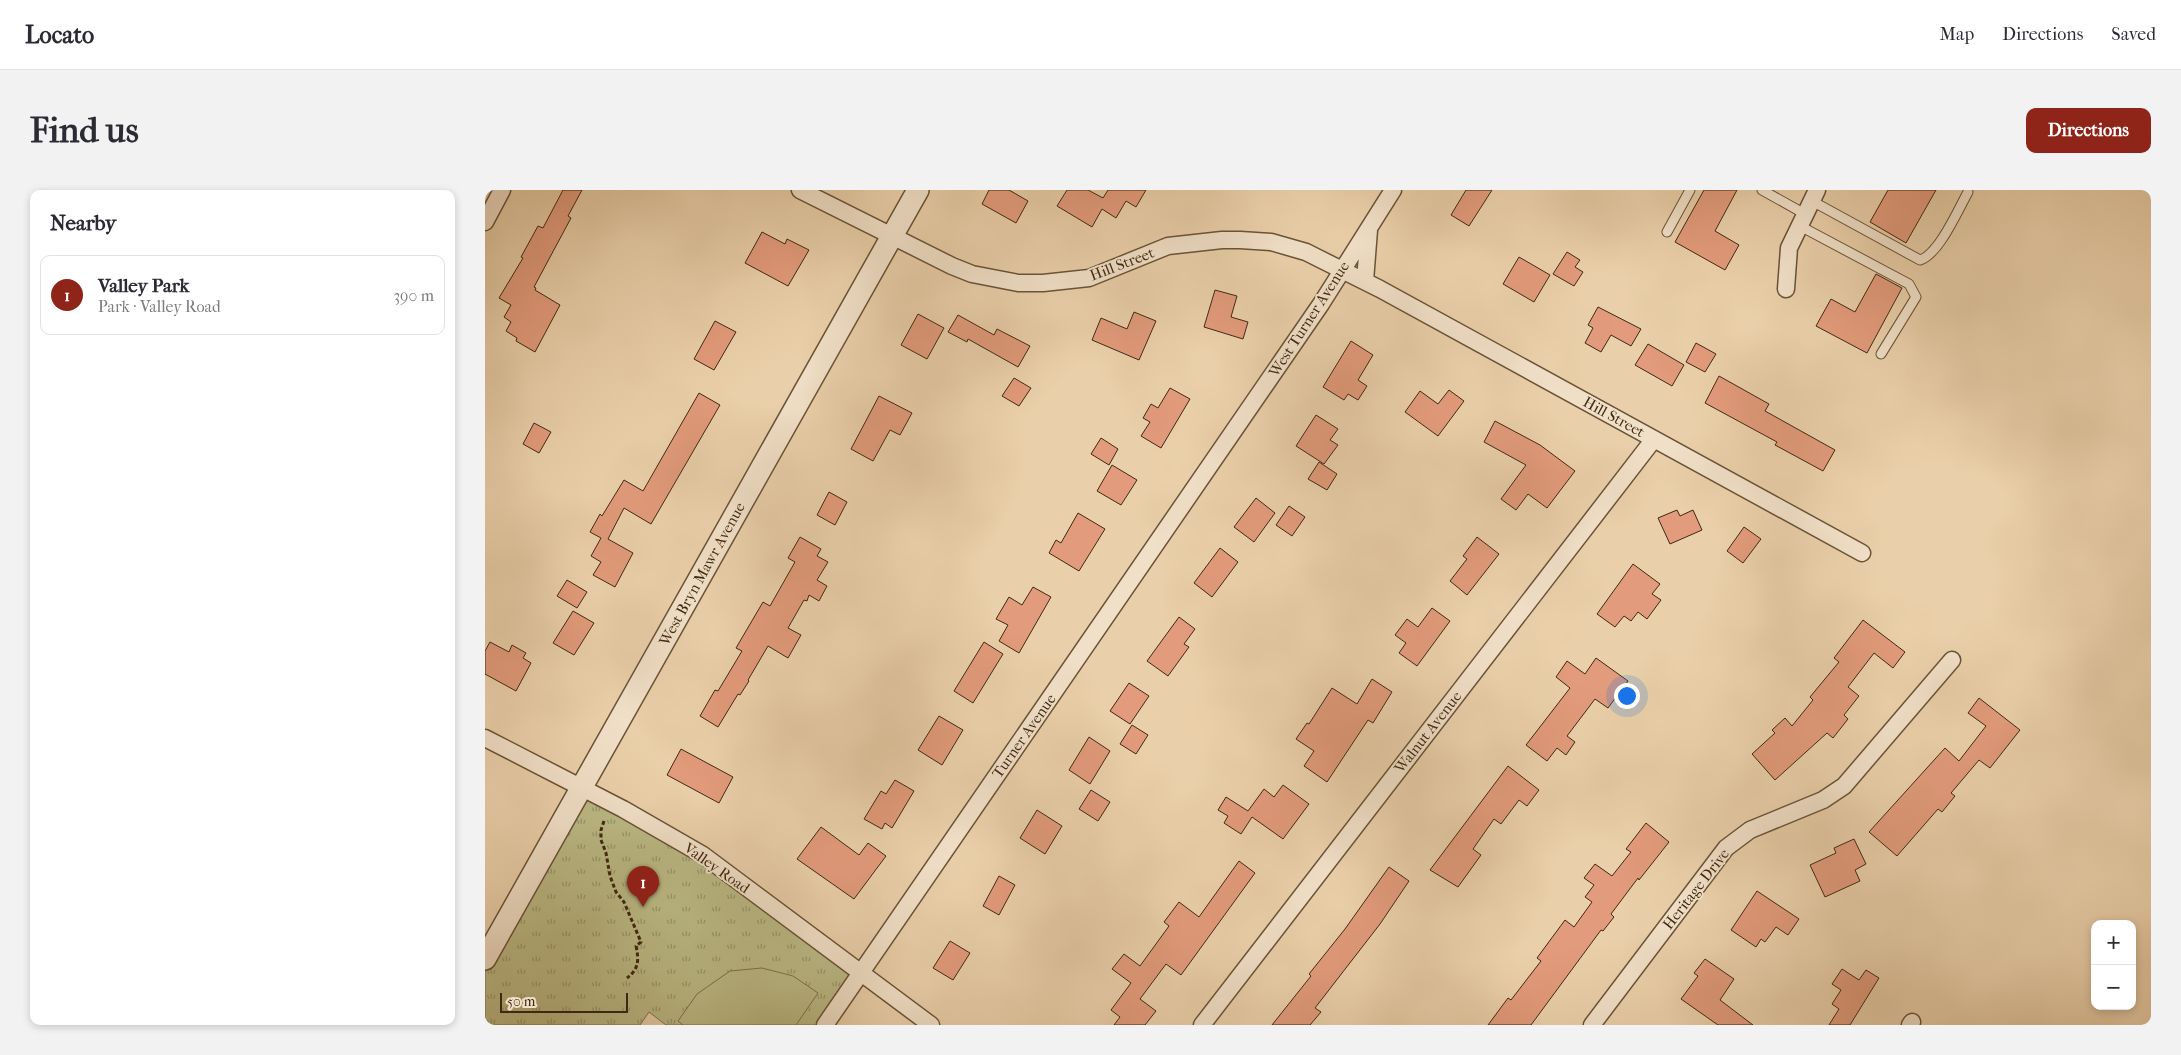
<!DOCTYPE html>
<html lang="en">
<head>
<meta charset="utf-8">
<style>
  :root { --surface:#fff; --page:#f2f2f3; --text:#2b2b33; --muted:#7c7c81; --line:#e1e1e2; --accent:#8f2418 }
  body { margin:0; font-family:"IM FELL French Canon",serif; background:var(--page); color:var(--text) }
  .controls { position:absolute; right:15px; bottom:15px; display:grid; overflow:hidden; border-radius:10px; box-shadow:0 2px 8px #0003 }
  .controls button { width:45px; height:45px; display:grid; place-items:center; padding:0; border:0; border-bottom:1px solid var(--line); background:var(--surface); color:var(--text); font:25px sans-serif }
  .scale { position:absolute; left:15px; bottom:12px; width:128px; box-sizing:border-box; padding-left:5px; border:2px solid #402911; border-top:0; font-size:14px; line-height:18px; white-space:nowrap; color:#402911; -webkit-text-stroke:4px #f1e0c8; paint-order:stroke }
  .you { position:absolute; left:1141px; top:505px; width:18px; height:18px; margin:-12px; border:4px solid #fff; border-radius:50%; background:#1a73e8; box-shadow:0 0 0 8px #1a73e833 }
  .badge { display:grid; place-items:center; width:32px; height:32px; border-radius:50%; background:var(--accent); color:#fff; font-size:16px; font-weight:700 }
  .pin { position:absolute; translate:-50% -41px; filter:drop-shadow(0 1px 2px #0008) }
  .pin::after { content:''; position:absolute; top:26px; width:18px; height:15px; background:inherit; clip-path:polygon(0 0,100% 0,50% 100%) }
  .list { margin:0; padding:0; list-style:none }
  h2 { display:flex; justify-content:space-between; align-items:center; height:65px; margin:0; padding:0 20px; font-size:21px }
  h2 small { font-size:16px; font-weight:400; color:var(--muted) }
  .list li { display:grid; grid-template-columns:32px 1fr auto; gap:15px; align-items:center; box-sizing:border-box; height:80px; margin:0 10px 10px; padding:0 10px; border:1px solid var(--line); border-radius:10px }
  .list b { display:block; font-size:19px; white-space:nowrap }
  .list p { margin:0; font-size:16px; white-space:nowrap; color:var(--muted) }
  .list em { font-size:16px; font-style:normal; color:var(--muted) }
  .map { position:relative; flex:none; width:1666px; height:835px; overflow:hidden; border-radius:10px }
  header { display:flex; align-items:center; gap:30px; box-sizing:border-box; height:70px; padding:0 25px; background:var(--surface); border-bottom:1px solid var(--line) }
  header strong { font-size:24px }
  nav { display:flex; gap:28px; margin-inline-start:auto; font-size:18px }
  .intro { display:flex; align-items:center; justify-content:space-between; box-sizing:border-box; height:120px; padding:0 30px }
  h1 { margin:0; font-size:35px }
  .button { padding:12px 22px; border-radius:10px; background:var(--accent); color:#fff; font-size:18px; font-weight:700 }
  main { display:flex; gap:30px; padding:0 30px }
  aside { flex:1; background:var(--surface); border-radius:10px; box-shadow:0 2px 8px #0003 }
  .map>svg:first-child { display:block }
  .grass { fill:url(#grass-tufts); stroke:#7e724c }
  .garden { fill:#bbba86; stroke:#7e724c }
  .building { fill:#e29b7c; stroke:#402911 }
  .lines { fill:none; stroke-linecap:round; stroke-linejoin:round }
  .service-casing { stroke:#6a5337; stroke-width:11 }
  .minor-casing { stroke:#6a5337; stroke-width:19 }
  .tertiary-casing { stroke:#6a5337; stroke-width:24 }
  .path { stroke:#402911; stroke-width:3; stroke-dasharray:4 2.5; stroke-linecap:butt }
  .service { stroke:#f1e0c8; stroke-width:9 }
  .minor { stroke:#f1e0c8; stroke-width:16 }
  .tertiary { stroke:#f1e0c8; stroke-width:21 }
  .labels { text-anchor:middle; stroke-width:4; stroke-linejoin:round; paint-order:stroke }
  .street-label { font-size:15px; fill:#402911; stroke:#f1e0c8 }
</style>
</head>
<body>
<header>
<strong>Locato</strong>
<nav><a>Map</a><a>Directions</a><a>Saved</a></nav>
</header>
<div class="intro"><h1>Find us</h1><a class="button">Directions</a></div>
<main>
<aside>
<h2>Nearby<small></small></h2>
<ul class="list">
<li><span class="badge">1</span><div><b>Valley Park</b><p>Park · Valley Road</p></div><em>390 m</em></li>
</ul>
</aside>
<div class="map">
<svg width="1666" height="835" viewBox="0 0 1666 835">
  <defs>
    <pattern id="grass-tufts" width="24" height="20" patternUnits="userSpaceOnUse" patternTransform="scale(1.25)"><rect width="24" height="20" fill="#bbba86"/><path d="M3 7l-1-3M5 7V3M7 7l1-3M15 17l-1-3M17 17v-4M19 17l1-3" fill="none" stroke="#99976c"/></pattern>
  </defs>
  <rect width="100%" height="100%" fill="#ead0aa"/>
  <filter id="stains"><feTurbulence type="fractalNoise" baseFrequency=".004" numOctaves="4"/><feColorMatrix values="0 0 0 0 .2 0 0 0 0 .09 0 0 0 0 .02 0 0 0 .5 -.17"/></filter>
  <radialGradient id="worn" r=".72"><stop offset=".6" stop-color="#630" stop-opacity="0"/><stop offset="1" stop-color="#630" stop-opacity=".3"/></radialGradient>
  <!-- grass -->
  <path class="grass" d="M 97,597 L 138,619 L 376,783 L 340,835 L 181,835 L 164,822 L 155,835 L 0,835 L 0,769 Z"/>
  <!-- garden -->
  <path class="garden" d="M 277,778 L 308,786 L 333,803 L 311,835 L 198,835 L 193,831 L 212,804 L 245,781 Z"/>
  <!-- building -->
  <path class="building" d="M 78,0 L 97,0 L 83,26 L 86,28 L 49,97 L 51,98 L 50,100 L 75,115 L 50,162 L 31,151 L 32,148 L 21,141 L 26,132 L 19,127 L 26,115 L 14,108 L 38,68 L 36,67 L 53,36 L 58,38 Z
    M 504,0 L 524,0 L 543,11 L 531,33 L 497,14 Z
    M 582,0 L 603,0 L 618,8 L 623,0 L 661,0 L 651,17 L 641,11 L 631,28 L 617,19 L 607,37 L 572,16 Z
    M 981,0 L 1007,0 L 984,36 L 966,25 Z
    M 1219,0 L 1252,0 L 1230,41 L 1254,55 L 1240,80 L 1190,52 Z
    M 1403,0 L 1451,0 L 1421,53 L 1385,32 Z
    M 277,42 L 300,54 L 302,49 L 324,60 L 303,96 L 260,73 Z
    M 1082,62 L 1095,70 L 1090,77 L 1098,82 L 1089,96 L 1068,84 Z
    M 1034,67 L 1065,85 L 1049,112 L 1018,94 Z
    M 1391,84 L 1417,98 L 1382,163 L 1331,136 L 1346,109 L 1370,122 Z
    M 730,100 L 752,106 L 746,127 L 763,132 L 758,149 L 719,137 Z
    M 1113,117 L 1156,139 L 1146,156 L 1126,145 L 1116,162 L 1100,153 L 1108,138 L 1103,135 Z
    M 649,122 L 671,131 L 654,170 L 607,150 L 616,128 L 642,139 Z
    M 433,124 L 459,138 L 442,169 L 416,155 Z
    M 473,125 L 509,145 L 512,139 L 545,156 L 533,177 L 483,149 L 482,152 L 463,142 Z
    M 230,131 L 251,142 L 229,180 L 209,169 Z
    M 866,151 L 888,165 L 873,190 L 882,196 L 873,210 L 863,204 L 859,210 L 838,197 Z
    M 1211,153 L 1231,164 L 1220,182 L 1201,172 Z
    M 1163,154 L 1199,175 L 1187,196 L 1150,175 Z
    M 1234,186 L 1284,214 L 1280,221 L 1350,260 L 1338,281 L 1290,255 L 1292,252 L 1220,213 Z
    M 529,188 L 546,198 L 534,216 L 517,206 Z
    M 685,198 L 705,209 L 676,258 L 656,246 L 665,232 L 658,228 L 666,214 L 673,218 Z
    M 964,200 L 979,211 L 953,246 L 920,222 L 935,201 L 953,214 Z
    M 214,203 L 235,215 L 166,334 L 139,318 L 123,349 L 148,363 L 130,397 L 108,385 L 116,372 L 106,366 L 116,348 L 105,342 L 115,324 L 117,326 L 139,290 L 158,301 Z
    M 394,206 L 427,223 L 415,245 L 405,240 L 388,271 L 366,259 Z
    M 831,225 L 853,239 L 845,250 L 853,255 L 839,274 L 811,256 Z
    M 1010,231 L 1055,255 L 1090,281 L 1062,318 L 1043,304 L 1031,320 L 1016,309 L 1041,275 L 999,252 Z
    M 49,233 L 66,242 L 54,263 L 38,254 Z
    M 616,248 L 633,259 L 624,275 L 606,264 Z
    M 834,272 L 852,284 L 842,300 L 823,289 Z
    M 627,275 L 652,290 L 636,315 L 612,301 Z
    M 344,302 L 362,312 L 350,335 L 332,325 Z
    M 771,308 L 790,323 L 769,352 L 749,337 Z
    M 804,316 L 820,327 L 807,346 L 791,335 Z
    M 1192,320 L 1195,326 L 1208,320 L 1217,340 L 1185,354 L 1173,328 Z
    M 593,323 L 620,339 L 594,381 L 564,363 L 571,350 L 576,353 Z
    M 1259,337 L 1276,349 L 1258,373 L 1242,361 Z
    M 315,347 L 336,359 L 332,366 L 343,372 L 332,390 L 342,396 L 334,411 L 324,405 L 322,411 L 319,410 L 303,438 L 316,445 L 303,468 L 283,456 L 263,490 L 264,491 L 255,505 L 253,504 L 233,537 L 215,526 L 230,500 L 233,501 L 257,461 L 251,458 L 278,412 L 285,416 L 310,372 L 303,368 Z
    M 992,347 L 1014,364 L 982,405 L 965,391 L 982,369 L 978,366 Z
    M 735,358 L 753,372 L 727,407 L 709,393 Z
    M 1148,374 L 1175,394 L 1167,404 L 1176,410 L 1162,429 L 1153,422 L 1146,431 L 1139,426 L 1130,437 L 1112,424 Z
    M 82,390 L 102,402 L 92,418 L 72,406 Z
    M 548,397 L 566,407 L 534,463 L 514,451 L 523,435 L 511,429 L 524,407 L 537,415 Z
    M 947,418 L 965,431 L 932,476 L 914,463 L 921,453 L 910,445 L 922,429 L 933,437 Z
    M 88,421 L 109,433 L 89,465 L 68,453 Z
    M 694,427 L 710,439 L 699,454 L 704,457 L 683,486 L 662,471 Z
    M 1378,430 L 1420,462 L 1408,478 L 1389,463 L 1363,497 L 1374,506 L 1359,525 L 1363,529 L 1348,548 L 1342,543 L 1290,590 L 1267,564 L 1290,543 L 1287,540 L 1300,528 L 1307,536 L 1328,510 L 1325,507 L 1354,472 L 1349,468 Z
    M 5,452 L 24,462 L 27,455 L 41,463 L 38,468 L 46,473 L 31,501 L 0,484 L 0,461 Z
    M 499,452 L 518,464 L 488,513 L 469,501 Z
    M 1111,468 L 1143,491 L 1123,518 L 1110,509 L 1082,546 L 1090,552 L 1081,565 L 1072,558 L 1062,571 L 1041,555 L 1085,498 L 1071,487 L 1082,471 L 1100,484 Z
    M 887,489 L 907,502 L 888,533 L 883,530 L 842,592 L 819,576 L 829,561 L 811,549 L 822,533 L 824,534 L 847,498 L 872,514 Z
    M 644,493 L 664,506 L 645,534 L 625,521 Z
    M 1494,508 L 1535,540 L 1505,578 L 1494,570 L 1466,603 L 1470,606 L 1457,622 L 1453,619 L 1412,666 L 1384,642 L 1460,558 L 1474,571 L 1501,536 L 1483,523 Z
    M 454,526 L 478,540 L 457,575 L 433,560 Z
    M 647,535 L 663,545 L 651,564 L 635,554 Z
    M 604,547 L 625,561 L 605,594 L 584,580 Z
    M 196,559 L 248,587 L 234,613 L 182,585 Z
    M 1023,576 L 1054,600 L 1042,616 L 1034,610 L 1016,634 L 1009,629 L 988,659 L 996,665 L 973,697 L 945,680 Z
    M 410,590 L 429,601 L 407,638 L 400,633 L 397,639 L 379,629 L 396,601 L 401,604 Z
    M 798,595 L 824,614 L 798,649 L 767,627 L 756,644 L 739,633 L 743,626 L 733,620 L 741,607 L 763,621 L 779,599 L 789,607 Z
    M 606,600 L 625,612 L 613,631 L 594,619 Z
    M 552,620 L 577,636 L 560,664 L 535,648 Z
    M 1161,633 L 1184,652 L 1154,690 L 1153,688 L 1126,724 L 1129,727 L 1118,741 L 1116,740 L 1046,835 L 1003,835 L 1023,808 L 1026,810 L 1056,771 L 1052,768 L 1080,730 L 1089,737 L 1107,712 L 1100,707 L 1109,695 L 1099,688 L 1110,674 L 1127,686 L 1146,662 L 1141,659 Z
    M 336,637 L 374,665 L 383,653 L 401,666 L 369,709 L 312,669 Z
    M 1369,649 L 1381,674 L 1370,680 L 1375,691 L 1340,707 L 1325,675 L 1351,663 L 1349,658 Z
    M 754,671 L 770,683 L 696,785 L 681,774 L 655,809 L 671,821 L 660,835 L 629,835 L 635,827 L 626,820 L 646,793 L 627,779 L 639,764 L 655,776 L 684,736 L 679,732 L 694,712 L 714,727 Z
    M 904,677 L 924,691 L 895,734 L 830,818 L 836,822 L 825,835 L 787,835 L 826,786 L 824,784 L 860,739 Z
    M 514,686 L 530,695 L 514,725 L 498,716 Z
    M 1272,701 L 1314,729 L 1303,745 L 1291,737 L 1280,752 L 1276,749 L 1271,757 L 1246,740 Z
    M 465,751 L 485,763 L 468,790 L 448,778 Z
    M 1220,769 L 1249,789 L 1235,810 L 1268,835 L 1233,835 L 1196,809 L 1213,786 L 1209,783 Z
    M 1357,779 L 1374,790 L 1381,780 L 1394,788 L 1365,835 L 1344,835 L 1354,819 L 1347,814 L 1356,800 L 1347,794 Z"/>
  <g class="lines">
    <defs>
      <path id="service" d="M 1277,0 L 1320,24
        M 1327,11 L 1435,70 C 1454,64 1473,20 1483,2
        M 1315,36 L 1424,94 L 1431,107 L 1396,164
        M 1182,42 L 1205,0"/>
      <path id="minor" d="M 315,0 L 467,76 L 487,84 L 533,93 L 558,93 L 604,88 L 683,56 L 737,50 L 755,50 L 786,52 L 821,62 L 895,99 L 1377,363
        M 0,32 L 17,0
        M 880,91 L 884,40
        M 1301,99 L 1304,58 L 1332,0
        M 0,548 L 138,619 L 218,665 L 446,835
        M 340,835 L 836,114 L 908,0
        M 717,835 L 1169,249
        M 1107,835 L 1241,658 L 1265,640 L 1338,610 L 1359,596 L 1467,470
        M 1425,835 L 1427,832"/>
      <path id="tertiary" d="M 0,769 L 433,0"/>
    </defs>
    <!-- service casing -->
    <use href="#service" class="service-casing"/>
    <!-- minor casing -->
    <use href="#minor" class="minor-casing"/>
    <!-- tertiary casing -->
    <use href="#tertiary" class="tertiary-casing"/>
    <!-- path -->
    <path class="path" d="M 119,631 L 116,640 L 116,650 L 121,663 L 125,686 L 131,702 L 139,712 L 156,752 L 151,756 C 154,770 154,779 142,788"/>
    <!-- service -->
    <use href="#service" class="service"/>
    <!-- minor -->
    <use href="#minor" class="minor"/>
    <!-- tertiary -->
    <use href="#tertiary" class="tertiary"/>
  </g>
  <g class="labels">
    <!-- street labels -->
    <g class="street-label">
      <text transform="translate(637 74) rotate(-21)" y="5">Hill Street</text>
      <text transform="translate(824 129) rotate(-57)" y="5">West Turner Avenue</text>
      <text transform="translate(1129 227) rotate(29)" y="5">Hill Street</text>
      <text transform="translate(217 384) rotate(-61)" y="5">West Bryn Mawr Avenue</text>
      <text transform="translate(943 542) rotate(-52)" y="5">Walnut Avenue</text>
      <text transform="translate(539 546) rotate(-55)" y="5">Turner Avenue</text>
      <text transform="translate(232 678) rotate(35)" y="5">Valley Road</text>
      <text transform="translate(1211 699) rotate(-52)" y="5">Heritage Drive</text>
    </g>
  </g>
  <rect width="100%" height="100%" filter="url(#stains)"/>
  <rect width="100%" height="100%" fill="url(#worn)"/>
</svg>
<div class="controls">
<button>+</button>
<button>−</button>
</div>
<div class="scale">50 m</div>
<div class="you"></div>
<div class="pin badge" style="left:158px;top:717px">1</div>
</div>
</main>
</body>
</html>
